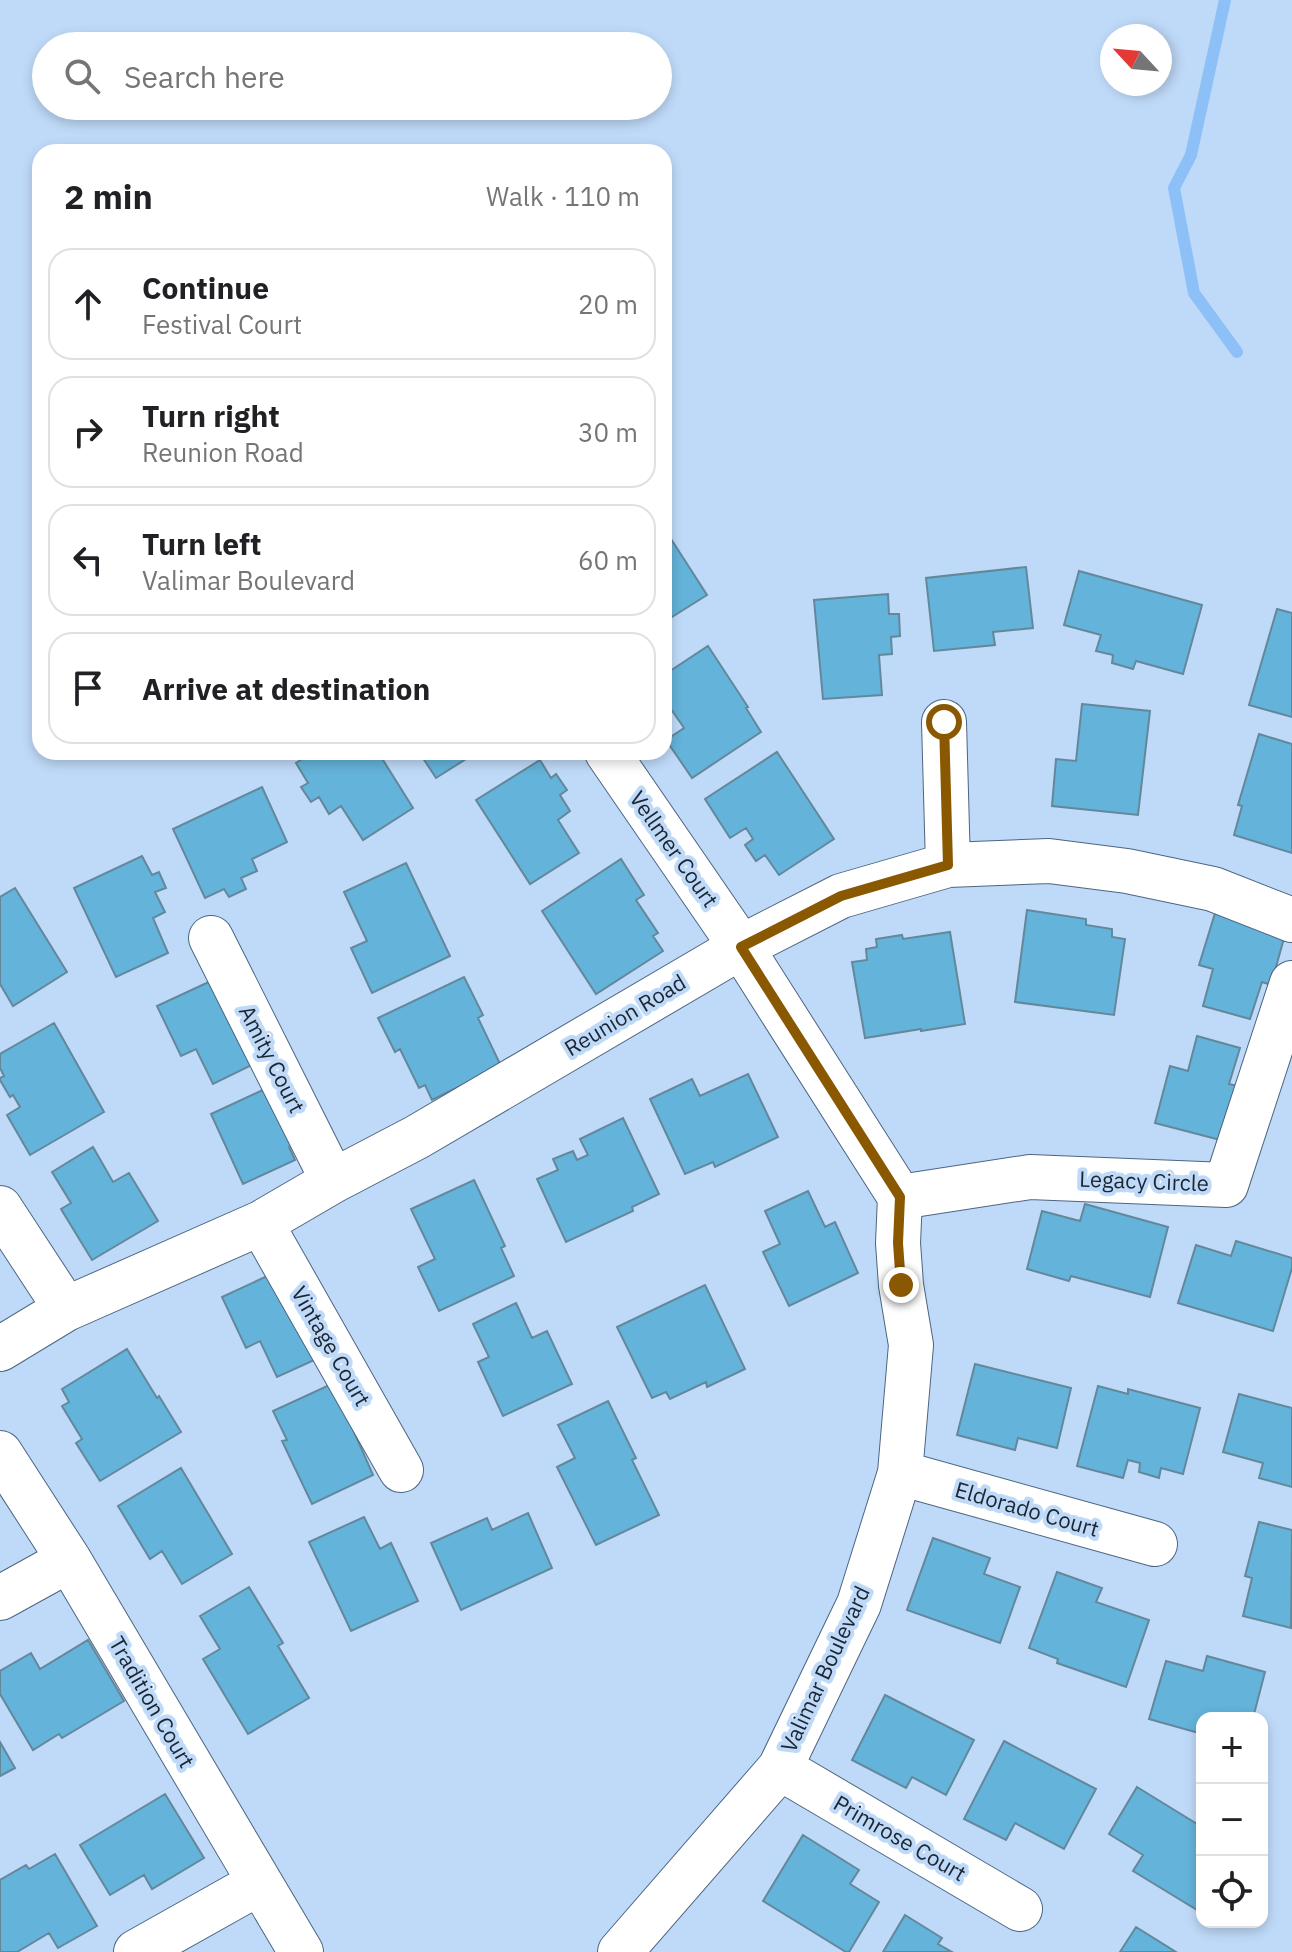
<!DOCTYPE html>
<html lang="en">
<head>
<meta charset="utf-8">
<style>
  :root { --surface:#fff; --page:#f6f6f6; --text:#202124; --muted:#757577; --line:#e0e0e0 }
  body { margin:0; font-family:"IBM Plex Sans",sans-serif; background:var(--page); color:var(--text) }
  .controls { position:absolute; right:24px; bottom:24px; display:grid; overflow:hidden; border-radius:16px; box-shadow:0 4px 12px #0003 }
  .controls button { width:72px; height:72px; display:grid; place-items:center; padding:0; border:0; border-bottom:2px solid var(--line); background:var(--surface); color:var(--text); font:40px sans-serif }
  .compass { position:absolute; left:1100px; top:24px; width:72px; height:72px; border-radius:50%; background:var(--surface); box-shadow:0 4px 12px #0003; rotate:296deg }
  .stop { position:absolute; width:24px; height:24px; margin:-18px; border:6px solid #8b5802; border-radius:50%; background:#fff }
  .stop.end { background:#8b5802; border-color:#fff; box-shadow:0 2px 8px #0008 }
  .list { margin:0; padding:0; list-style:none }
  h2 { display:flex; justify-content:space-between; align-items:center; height:104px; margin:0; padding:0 32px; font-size:34px }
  h2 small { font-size:26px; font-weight:400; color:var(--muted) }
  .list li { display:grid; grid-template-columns:52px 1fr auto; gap:24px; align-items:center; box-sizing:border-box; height:112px; margin:0 16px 16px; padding:0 16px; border:2px solid var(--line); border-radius:24px }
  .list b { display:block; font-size:30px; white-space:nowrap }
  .list p { margin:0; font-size:26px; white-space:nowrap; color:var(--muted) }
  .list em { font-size:26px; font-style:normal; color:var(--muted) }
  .icon { flex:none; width:44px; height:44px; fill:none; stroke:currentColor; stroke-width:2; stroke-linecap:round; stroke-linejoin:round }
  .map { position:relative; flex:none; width:1292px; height:1952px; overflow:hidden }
  .search { position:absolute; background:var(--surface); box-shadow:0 4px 12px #0003; left:32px; top:32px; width:640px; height:88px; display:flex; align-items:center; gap:20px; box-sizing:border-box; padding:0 28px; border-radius:44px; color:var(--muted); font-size:30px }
  .panel { position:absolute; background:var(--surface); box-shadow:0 4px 12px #0003; left:32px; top:144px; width:640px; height:616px; border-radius:24px }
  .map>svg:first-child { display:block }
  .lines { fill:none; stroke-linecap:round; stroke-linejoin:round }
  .stream { stroke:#8cc0f7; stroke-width:12 }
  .building { fill:#64b3da; stroke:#63889b; stroke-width:2 }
  .minor-casing { stroke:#4d6580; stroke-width:46 }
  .minor { stroke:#fff; stroke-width:44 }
  .route { stroke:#8b5802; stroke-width:10 }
  .labels { text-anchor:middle; stroke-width:8; stroke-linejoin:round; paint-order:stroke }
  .street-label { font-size:22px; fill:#1c2631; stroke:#bfdaf9 }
</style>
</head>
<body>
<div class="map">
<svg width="1292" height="1952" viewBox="0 0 1292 1952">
  <rect width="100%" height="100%" fill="#bfdaf9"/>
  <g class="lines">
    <!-- stream -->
    <path class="stream" d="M 1225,0 L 1191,155 L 1174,188 L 1194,293 L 1237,352"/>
  </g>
  <!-- building -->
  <path class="building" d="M 664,528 L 707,595 L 664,622 Z
    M 1026,567 L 1033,628 L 993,632 L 995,645 L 934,651 L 926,578 Z
    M 1079,571 L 1202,605 L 1183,674 L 1136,661 L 1133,669 L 1112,663 L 1113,655 L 1096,651 L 1101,635 L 1064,625 Z
    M 888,594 L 889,614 L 899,614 L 900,636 L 891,637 L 892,654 L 879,655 L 882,695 L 823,699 L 814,600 Z
    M 1277,609 L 1292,613 L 1292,717 L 1249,705 Z
    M 708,646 L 748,707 L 746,708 L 761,732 L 692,778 L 666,740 L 684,728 L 664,699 L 664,675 Z
    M 1082,704 L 1150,711 L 1138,815 L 1052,806 L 1056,759 L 1076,761 Z
    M 1259,734 L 1292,744 L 1292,853 L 1234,835 L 1242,806 L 1238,805 Z
    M 313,752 L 378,752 L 413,808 L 363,840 L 341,806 L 329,814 L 319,797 L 311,802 L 301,787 L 308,783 L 296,763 Z
    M 419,752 L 477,752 L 436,778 Z
    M 777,752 L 834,839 L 779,875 L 765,855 L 756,861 L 745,845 L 753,839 L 746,828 L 730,838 L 705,799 Z
    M 540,760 L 551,778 L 556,774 L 567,790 L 560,795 L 570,811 L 558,820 L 579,853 L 530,884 L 476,800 Z
    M 262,787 L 287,842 L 252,859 L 257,871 L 241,878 L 246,889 L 229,897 L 224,889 L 205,898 L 173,829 Z
    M 142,856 L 152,875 L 159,872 L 166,888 L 155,892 L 165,912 L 153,918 L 168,953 L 116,977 L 74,888 Z
    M 621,859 L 644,895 L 636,900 L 658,933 L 653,936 L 663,951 L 596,994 L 542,911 Z
    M 406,863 L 450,956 L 372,993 L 351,948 L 367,941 L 344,892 Z
    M 15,888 L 67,972 L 13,1006 L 0,984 L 0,897 Z
    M 1027,910 L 1086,919 L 1086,925 L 1112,929 L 1112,937 L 1125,939 L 1114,1015 L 1015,1002 Z
    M 1216,910 L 1286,931 L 1271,985 L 1262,982 L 1250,1019 L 1203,1006 L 1213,969 L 1199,965 Z
    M 950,932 L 965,1024 L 921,1031 L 921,1029 L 865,1038 L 852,962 L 867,960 L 866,949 L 877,947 L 876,939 L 902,935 L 903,939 Z
    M 226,974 L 256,1063 L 213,1084 L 196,1049 L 181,1056 L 157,1006 Z
    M 464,977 L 483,1015 L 478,1018 L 501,1066 L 432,1100 L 425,1085 L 419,1088 L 400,1049 L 395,1052 L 378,1018 Z
    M 54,1023 L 104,1112 L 30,1155 L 7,1115 L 20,1107 L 13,1095 L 10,1097 L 0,1080 L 0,1078 L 4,1076 L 0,1068 L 0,1054 Z
    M 1197,1036 L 1240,1048 L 1229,1084 L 1243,1087 L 1228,1142 L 1155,1123 L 1170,1066 L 1188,1071 Z
    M 748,1074 L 778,1137 L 715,1167 L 713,1162 L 685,1174 L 650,1099 L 692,1079 L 700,1096 Z
    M 265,1089 L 325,1131 L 289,1147 L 295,1160 L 243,1184 L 211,1114 Z
    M 623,1118 L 659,1194 L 632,1207 L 633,1211 L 566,1242 L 537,1179 L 558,1170 L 553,1159 L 573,1151 L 577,1160 L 588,1155 L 580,1139 Z
    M 93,1147 L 113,1182 L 129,1173 L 158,1221 L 92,1260 L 61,1209 L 71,1203 L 52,1172 Z
    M 474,1180 L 505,1246 L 501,1248 L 514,1276 L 439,1311 L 418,1267 L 435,1259 L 411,1209 Z
    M 808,1191 L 825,1227 L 835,1222 L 858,1273 L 789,1306 L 763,1252 L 780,1244 L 765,1211 Z
    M 1085,1204 L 1168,1227 L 1150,1297 L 1071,1276 L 1069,1281 L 1027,1269 L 1042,1211 L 1080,1221 Z
    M 1236,1241 L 1292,1258 L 1292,1268 L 1273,1331 L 1178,1303 L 1196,1245 L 1231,1256 Z
    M 289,1266 L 321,1357 L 277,1377 L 260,1341 L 246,1348 L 222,1297 Z
    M 705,1285 L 745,1369 L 707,1387 L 706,1382 L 670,1399 L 666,1392 L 652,1398 L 617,1327 Z
    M 516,1303 L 532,1338 L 547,1331 L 572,1384 L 503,1416 L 478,1362 L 489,1357 L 473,1324 Z
    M 127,1349 L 157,1398 L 159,1396 L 181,1432 L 100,1481 L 76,1443 L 82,1439 L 62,1406 L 69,1402 L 62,1389 Z
    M 975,1364 L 1071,1388 L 1057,1448 L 1018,1438 L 1015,1450 L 957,1435 Z
    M 349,1376 L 351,1425 L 373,1475 L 312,1504 L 282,1441 L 287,1440 L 273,1411 Z
    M 1098,1386 L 1128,1394 L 1128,1389 L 1200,1408 L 1183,1474 L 1161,1468 L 1159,1478 L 1139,1472 L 1140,1463 L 1128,1460 L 1123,1478 L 1077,1466 Z
    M 1239,1394 L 1292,1408 L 1292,1487 L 1259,1478 L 1263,1463 L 1223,1452 Z
    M 608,1401 L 636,1458 L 632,1460 L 659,1515 L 596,1545 L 557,1467 L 575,1458 L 558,1425 Z
    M 181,1468 L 232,1554 L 182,1584 L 162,1551 L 150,1559 L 118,1506 Z
    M 528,1513 L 552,1568 L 461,1610 L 431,1543 L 487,1518 L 492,1530 Z
    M 364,1517 L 380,1549 L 391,1543 L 418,1601 L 351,1631 L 309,1542 Z
    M 1259,1522 L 1292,1530 L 1291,1628 L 1243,1616 L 1252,1578 L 1245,1576 Z
    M 933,1538 L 990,1558 L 984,1574 L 1020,1587 L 1000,1643 L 907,1610 Z
    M 1057,1572 L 1102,1588 L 1096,1602 L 1149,1620 L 1126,1687 L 1057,1663 L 1058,1659 L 1029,1648 Z
    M 249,1587 L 283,1643 L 278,1646 L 309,1698 L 248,1734 L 203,1659 L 220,1649 L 200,1616 Z
    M 88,1640 L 124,1701 L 62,1738 L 59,1734 L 33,1750 L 0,1694 L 0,1671 L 31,1653 L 40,1669 Z
    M 1207,1656 L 1265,1672 L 1253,1718 L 1202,1718 L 1202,1734 L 1149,1719 L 1166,1661 L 1203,1671 Z
    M 885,1695 L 974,1740 L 946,1795 L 912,1777 L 906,1788 L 852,1760 Z
    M 1004,1741 L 1096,1789 L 1064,1849 L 1015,1823 L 1006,1840 L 964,1819 Z
    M 0,1742 L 15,1768 L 0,1776 Z
    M 1137,1787 L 1202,1827 L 1202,1913 L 1133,1871 L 1143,1855 L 1109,1834 Z
    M 165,1794 L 204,1858 L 152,1889 L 144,1875 L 110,1895 L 80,1845 Z
    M 803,1835 L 859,1870 L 850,1884 L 879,1902 L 849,1952 L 846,1952 L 763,1901 Z
    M 55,1854 L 97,1926 L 58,1948 L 49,1933 L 17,1952 L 0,1952 L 0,1880 L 26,1865 L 29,1869 Z
    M 905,1915 L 942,1938 L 938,1944 L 952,1952 L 883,1952 Z
    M 1136,1927 L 1176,1952 L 1120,1952 Z"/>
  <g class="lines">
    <defs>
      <path id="minor" d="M 944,722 L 948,865
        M 607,752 L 741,947 L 900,1197 L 898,1243 L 901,1285 L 911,1345 L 900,1473 L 859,1604 L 780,1768 L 620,1952
        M 211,938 L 333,1181
        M 900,1197 L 1030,1177 L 1226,1185 L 1292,983
        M 0,1208 L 66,1309
        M 261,1223 L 401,1470
        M 0,1349 L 66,1309 L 261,1223 L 333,1181 L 417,1137 L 741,947 L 841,896 L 948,865 L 1049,861 L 1127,871 L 1213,889 L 1292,920
        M 0,1453 L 69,1560 L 301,1952
        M 900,1473 L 1155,1544
        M 0,1598 L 69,1560
        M 780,1768 L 1020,1909
        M 136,1952 L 259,1883"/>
    </defs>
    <!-- minor casing -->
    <use href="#minor" class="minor-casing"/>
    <!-- minor -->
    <use href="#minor" class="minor"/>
  </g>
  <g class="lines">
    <!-- route -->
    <path class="route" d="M 901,1285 L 898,1243 L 900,1197 L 741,947 L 841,896 L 948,865 L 944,722"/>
  </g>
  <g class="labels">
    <!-- street labels -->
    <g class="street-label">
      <text transform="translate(674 849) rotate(55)" y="8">Vellmer Court</text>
      <text transform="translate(625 1015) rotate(-31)" y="8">Reunion Road</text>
      <text transform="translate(272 1059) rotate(63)" y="8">Amity Court</text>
      <text transform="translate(1144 1181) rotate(2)" y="8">Legacy Circle</text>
      <text transform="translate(331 1346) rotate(60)" y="8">Vintage Court</text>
      <text transform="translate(1027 1509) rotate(16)" y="8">Eldorado Court</text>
      <text transform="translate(825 1669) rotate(-65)" y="8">Valimar Boulevard</text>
      <text transform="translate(152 1702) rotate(60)" y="8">Tradition Court</text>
      <text transform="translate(900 1838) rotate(30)" y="8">Primrose Court</text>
    </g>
  </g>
</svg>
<div class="controls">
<button>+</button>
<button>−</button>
<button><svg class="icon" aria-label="locate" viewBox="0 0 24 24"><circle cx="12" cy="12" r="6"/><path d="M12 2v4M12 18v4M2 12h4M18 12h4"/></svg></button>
</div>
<svg class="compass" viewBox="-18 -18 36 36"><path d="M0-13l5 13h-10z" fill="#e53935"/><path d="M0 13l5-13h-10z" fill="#757577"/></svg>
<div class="stop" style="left:944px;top:722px"></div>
<div class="stop end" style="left:901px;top:1285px"></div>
<div class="search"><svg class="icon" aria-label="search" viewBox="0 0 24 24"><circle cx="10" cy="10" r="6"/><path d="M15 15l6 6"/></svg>Search here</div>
<section class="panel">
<h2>2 min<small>Walk · 110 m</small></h2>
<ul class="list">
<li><svg class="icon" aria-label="ahead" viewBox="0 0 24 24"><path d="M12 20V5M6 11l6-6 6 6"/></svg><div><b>Continue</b><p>Festival Court</p></div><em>20 m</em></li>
<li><svg class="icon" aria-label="right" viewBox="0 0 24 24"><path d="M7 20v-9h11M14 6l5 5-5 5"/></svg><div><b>Turn right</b><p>Reunion Road</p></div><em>30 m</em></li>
<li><svg class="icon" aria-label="left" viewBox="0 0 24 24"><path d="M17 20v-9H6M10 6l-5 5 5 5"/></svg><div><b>Turn left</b><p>Valimar Boulevard</p></div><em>60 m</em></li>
<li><svg class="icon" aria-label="arrive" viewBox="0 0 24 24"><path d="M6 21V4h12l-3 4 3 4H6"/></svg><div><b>Arrive at destination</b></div></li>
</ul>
</section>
</div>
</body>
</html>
